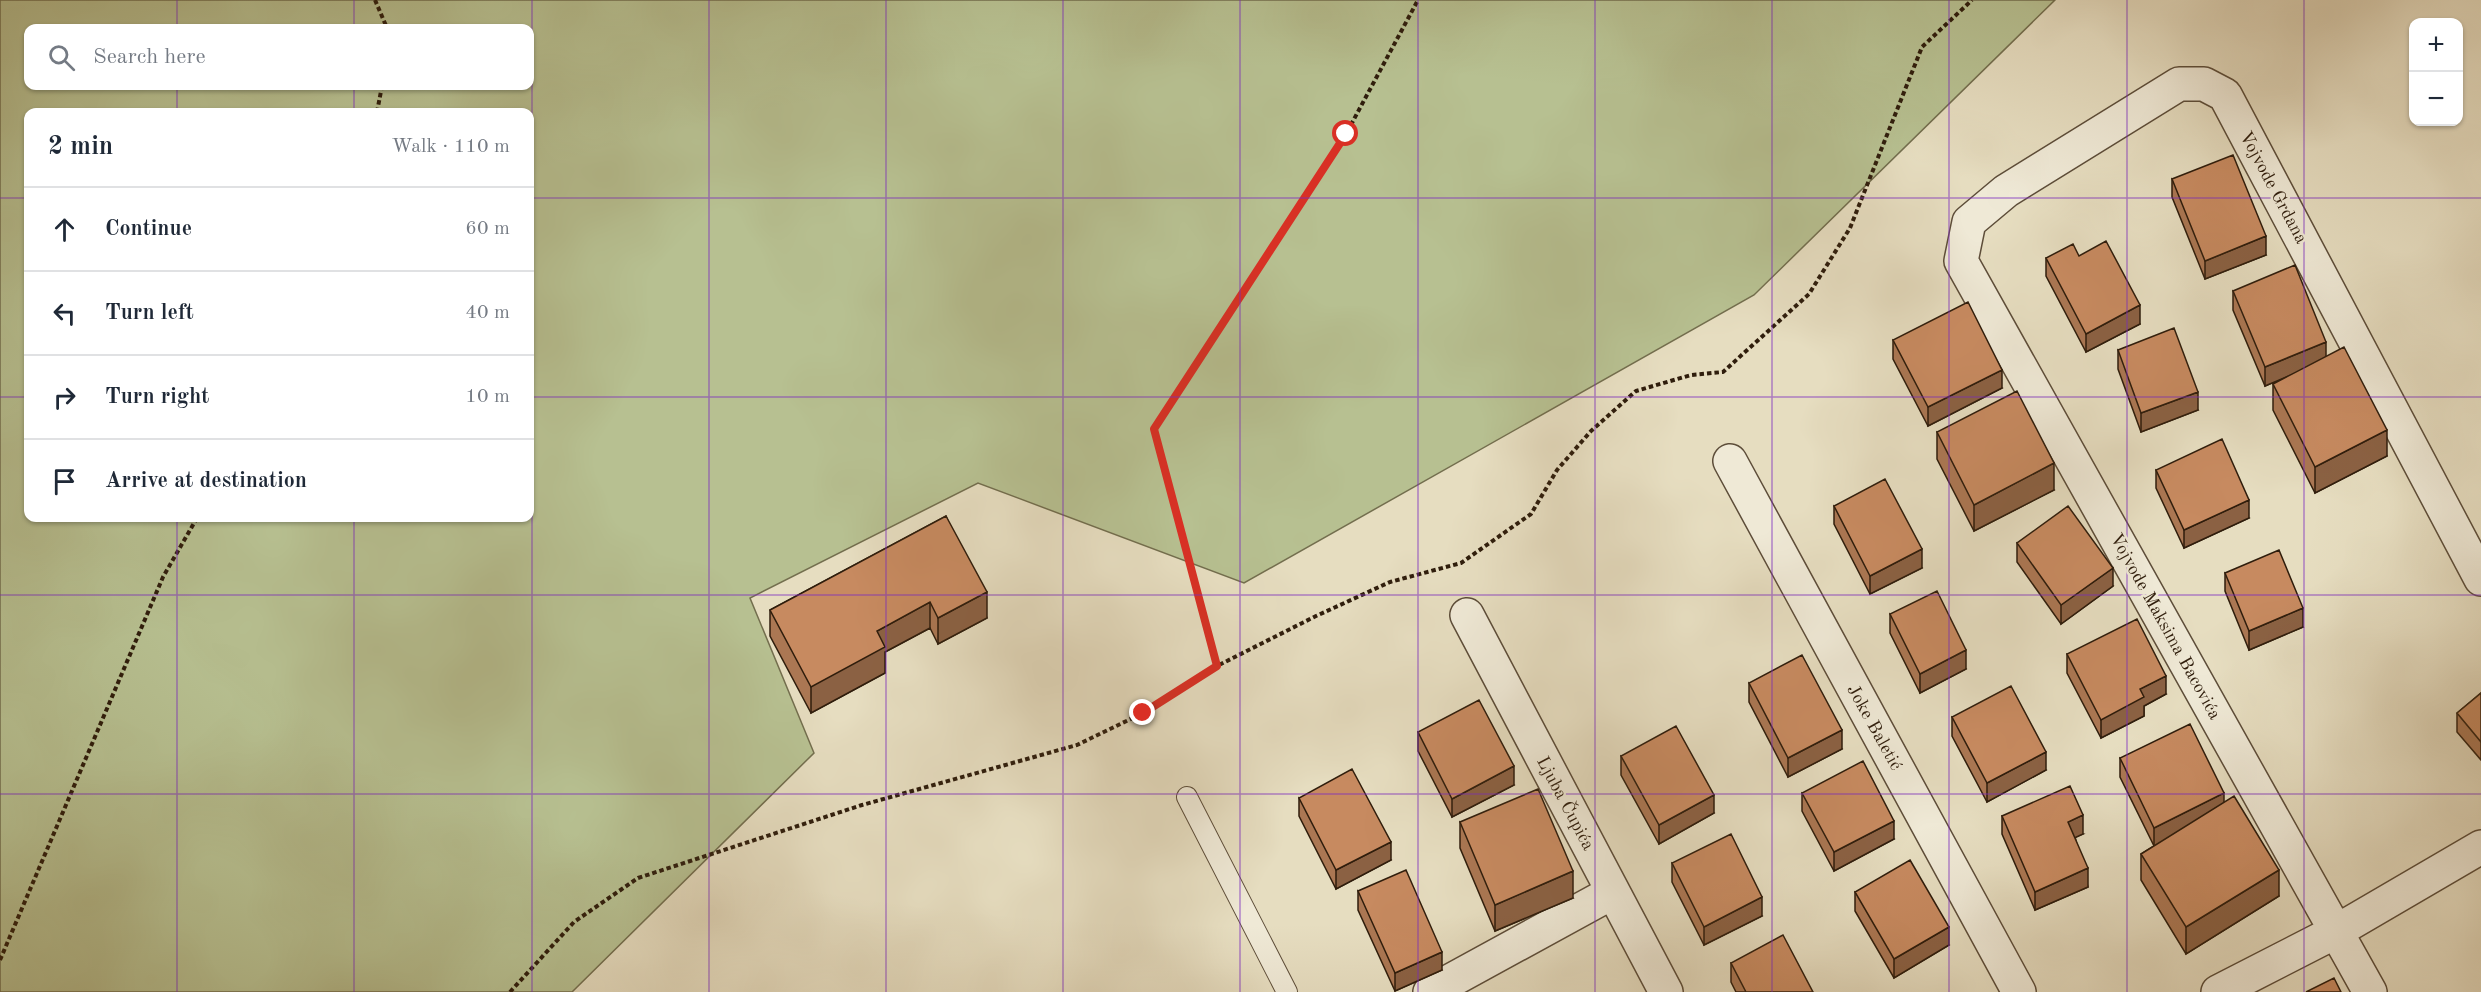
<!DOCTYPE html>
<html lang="en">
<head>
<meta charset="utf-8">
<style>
  :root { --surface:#fff; --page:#f2f2f3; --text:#1f2937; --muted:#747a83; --line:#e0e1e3 }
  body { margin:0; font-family:"Old Standard TT",serif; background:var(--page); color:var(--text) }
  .controls { position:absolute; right:18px; top:18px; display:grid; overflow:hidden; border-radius:12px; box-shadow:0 2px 4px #0004 }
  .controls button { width:54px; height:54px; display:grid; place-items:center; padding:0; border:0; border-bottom:2px solid var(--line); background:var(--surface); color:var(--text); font:30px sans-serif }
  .stop { position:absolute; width:18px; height:18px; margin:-14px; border:4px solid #d93025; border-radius:50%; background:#fff }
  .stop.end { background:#d93025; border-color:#fff; box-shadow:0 2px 6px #0008 }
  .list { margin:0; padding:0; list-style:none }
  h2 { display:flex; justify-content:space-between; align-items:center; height:78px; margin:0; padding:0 24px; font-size:26px }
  h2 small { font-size:20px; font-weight:400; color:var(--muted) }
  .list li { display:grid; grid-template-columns:39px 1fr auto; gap:18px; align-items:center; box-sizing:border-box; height:84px; padding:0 24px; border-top:2px solid var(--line) }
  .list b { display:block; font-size:22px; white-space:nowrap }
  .list em { font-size:20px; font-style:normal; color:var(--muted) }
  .icon { flex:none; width:33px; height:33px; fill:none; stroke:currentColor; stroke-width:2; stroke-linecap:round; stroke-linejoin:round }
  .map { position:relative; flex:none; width:2481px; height:992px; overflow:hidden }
  .search { position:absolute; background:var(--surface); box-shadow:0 2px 4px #0004; left:24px; top:24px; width:510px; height:66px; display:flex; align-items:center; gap:15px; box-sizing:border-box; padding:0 21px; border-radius:12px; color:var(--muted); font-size:22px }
  .panel { position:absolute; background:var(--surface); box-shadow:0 2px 4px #0004; left:24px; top:108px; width:510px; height:414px; border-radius:12px }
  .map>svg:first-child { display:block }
  .green { fill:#b7c091; stroke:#736e4e; stroke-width:1.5; fill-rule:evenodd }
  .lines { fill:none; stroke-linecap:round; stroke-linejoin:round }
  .lane-casing { stroke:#5d4d39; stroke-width:22 }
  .street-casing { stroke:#5d4d39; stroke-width:36 }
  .path { stroke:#2f1d0c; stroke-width:4; stroke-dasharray:4.5 3; stroke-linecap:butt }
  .lane { stroke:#efe9d6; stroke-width:20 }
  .street { stroke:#efe9d6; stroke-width:33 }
  .wall { fill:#ab7753; stroke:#2f1d0c; stroke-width:1.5 }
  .shaded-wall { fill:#8b6143; stroke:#2f1d0c; stroke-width:1.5 }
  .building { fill:#c78a60; stroke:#2f1d0c; stroke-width:1.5 }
  .route { stroke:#d93025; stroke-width:8 }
  .grid { fill:none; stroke:#7b2cbf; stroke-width:1.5; stroke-opacity:0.55 }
  .labels { text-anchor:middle; stroke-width:5; stroke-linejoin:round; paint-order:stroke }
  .street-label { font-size:18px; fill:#2f1d0c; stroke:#efe9d6 }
</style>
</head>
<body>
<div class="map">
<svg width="2481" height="992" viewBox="0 0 2481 992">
  <rect width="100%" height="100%" fill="#e6ddc0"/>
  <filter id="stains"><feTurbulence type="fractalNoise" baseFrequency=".00333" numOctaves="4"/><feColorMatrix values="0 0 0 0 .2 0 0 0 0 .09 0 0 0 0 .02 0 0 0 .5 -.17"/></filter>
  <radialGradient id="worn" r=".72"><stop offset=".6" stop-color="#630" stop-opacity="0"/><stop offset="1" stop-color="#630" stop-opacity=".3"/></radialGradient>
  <!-- green -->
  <path class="green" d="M 0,0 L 2055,0 L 1754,295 L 1244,583 L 978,483 L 750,598 L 814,753 L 572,992 L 0,992 ZM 28,28 L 530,28 L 530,86 L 28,86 ZM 28,112 L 530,112 L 530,518 L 28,518 Z"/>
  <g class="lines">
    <defs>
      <path id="lane" d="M 1187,797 L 1287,992"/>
      <path id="street" d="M 1730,461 L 2019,992
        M 1467,615 L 1666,992
        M 1430,992 L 1613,892
        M 2218,992 L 2337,931 L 2481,847
        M 2370,992 L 1961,261 L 1969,222 L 2006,191 L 2179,84 L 2204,84 L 2225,95 L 2481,579"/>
    </defs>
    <!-- lane casing -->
    <use href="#lane" class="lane-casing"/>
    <!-- street casing -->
    <use href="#street" class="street-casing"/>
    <!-- path -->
    <path class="path" d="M 375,0 L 387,28
      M 377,112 L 382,86
      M 1217,666 L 1154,429 L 1346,134 L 1418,0
      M 0,960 L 163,577 L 197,518
      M 510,992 L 574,922 L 638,878 L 862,805 L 1077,745 L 1143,713 L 1217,666 L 1316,616 L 1390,582 L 1461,563 L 1531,514 L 1557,470 L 1591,431 L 1636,391 L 1691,375 L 1723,372 L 1809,294 L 1850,228 L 1922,47 L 1972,0"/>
    <!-- lane -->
    <use href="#lane" class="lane"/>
    <!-- street -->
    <use href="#street" class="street"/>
  </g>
  <!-- wall -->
  <path class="wall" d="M 2172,179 L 2266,255 L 2205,279 L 2172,197 Z
    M 2079,256 L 2140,324 L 2086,352 L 2046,276 L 2046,258 Z
    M 2233,291 L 2326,357 L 2387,456 L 2315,493 L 2273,410 L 2273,384 L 2288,376 L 2265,386 L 2233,310 Z
    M 1893,340 L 2002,388 L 1928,426 L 1893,359 Z
    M 2118,350 L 2198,410 L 2141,432 L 2118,369 Z
    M 1937,432 L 2054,490 L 1974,531 L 1937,459 Z
    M 2156,470 L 2249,518 L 2184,548 L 2156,488 Z
    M 1834,506 L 1922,568 L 1870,594 L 1834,524 Z
    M 946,516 L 987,618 L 938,644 L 930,628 L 885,652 L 885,673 L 811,713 L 770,636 L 770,610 Z
    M 2017,543 L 2113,586 L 2061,624 L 2017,562 Z
    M 2225,573 L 2303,627 L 2249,650 L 2225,591 Z
    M 1890,614 L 1966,669 L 1920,693 L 1890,633 Z
    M 2067,654 L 2166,694 L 2144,706 L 2144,716 L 2101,738 L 2067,673 Z
    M 1749,683 L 1842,749 L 1788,777 L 1749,702 Z
    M 2481,693 L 2481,760 L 2457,732 L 2457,713 Z
    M 1952,717 L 2046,770 L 1987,802 L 1952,736 Z
    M 1418,732 L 1514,785 L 1452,817 L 1418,751 Z
    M 1621,756 L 1714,813 L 1659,844 L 1621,775 Z
    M 2120,758 L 2224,803 L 2279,896 L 2186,954 L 2141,880 L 2141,854 L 2154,846 L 2120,777 Z
    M 1802,793 L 1894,839 L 1834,871 L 1802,811 Z
    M 1299,798 L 1391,860 L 1336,889 L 1299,816 Z
    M 2002,816 L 2083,834 L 2075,837 L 2088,887 L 2035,910 L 2002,834 Z
    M 1460,822 L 1573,898 L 1495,931 L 1460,848 Z
    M 1672,863 L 1762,916 L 1704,945 L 1672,882 Z
    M 1358,891 L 1442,970 L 1395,991 L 1358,910 Z
    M 1855,892 L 1949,945 L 1894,978 L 1855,911 Z
    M 1731,963 L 1813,992 L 1736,992 L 1731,982 Z"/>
  <!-- shaded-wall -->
  <path class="shaded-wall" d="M 2266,236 L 2266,255 L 2205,279 L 2205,261 Z
    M 2140,305 L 2140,324 L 2086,352 L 2086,334 Z
    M 2326,342 L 2326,360 L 2265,386 L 2265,367 Z
    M 2002,370 L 2002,388 L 1928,426 L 1928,407 Z
    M 2198,392 L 2198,410 L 2141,432 L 2141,413 Z
    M 2387,430 L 2387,456 L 2315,493 L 2315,467 Z
    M 2054,463 L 2054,490 L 1974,531 L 1974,505 Z
    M 2249,500 L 2249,518 L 2184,548 L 2184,530 Z
    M 1922,549 L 1922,568 L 1870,594 L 1870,576 Z
    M 2113,568 L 2113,586 L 2061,624 L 2061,605 Z
    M 987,592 L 987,618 L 938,644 L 938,618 Z
    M 930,602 L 930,628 L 885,652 L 885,673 L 811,713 L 811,687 L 877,631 Z
    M 2303,608 L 2303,627 L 2249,650 L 2249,631 Z
    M 1966,650 L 1966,669 L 1920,693 L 1920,674 Z
    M 2166,676 L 2166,694 L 2144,706 L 2144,716 L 2101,738 L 2101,720 L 2140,689 Z
    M 1842,730 L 1842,749 L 1788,777 L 1788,758 Z
    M 2046,752 L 2046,770 L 1987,802 L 1987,783 Z
    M 1514,766 L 1514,785 L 1452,817 L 1452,799 Z
    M 2224,793 L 2224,812 L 2154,847 L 2154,828 Z
    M 1714,795 L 1714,813 L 1659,844 L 1659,825 Z
    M 2083,815 L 2083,834 L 2068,841 L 2068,822 Z
    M 1894,821 L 1894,839 L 1834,871 L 1834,852 Z
    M 1391,842 L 1391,860 L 1336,889 L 1336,870 Z
    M 2088,868 L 2088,887 L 2035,910 L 2035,892 Z
    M 2279,870 L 2279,896 L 2186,954 L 2186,927 Z
    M 1573,871 L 1573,898 L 1495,931 L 1495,905 Z
    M 1762,897 L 1762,916 L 1704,945 L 1704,927 Z
    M 1949,927 L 1949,945 L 1894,978 L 1894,959 Z
    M 1442,952 L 1442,970 L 1395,991 L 1395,973 Z"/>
  <!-- building -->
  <path class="building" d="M 2233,155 L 2266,236 L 2205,261 L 2172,179 Z
    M 2106,241 L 2140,305 L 2086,334 L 2046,258 L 2073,244 L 2079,256 Z
    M 2295,265 L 2326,342 L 2265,367 L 2233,291 Z
    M 1968,302 L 2002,370 L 1928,407 L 1893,340 Z
    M 2174,328 L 2198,392 L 2141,413 L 2118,350 Z
    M 2344,347 L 2387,430 L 2315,467 L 2273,384 Z
    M 2017,391 L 2054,463 L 1974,505 L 1937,432 Z
    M 2222,439 L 2249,500 L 2184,530 L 2156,470 Z
    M 1885,479 L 1922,549 L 1870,576 L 1834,506 Z
    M 2068,506 L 2113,568 L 2061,605 L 2017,543 Z
    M 946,516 L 987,592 L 938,618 L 930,602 L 877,631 L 885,647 L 811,687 L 770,610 Z
    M 2279,550 L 2303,608 L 2249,631 L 2225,573 Z
    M 1937,591 L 1966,650 L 1920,674 L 1890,614 Z
    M 2137,619 L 2166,676 L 2140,689 L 2144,697 L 2101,720 L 2067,654 Z
    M 1802,655 L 1842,730 L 1788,758 L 1749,683 Z
    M 2011,686 L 2046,752 L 1987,783 L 1952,717 Z
    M 2481,693 L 2481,742 L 2457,713 Z
    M 1479,700 L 1514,766 L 1452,799 L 1418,732 Z
    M 2190,724 L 2224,793 L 2154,828 L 2120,758 Z
    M 1676,726 L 1714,795 L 1659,825 L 1621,756 Z
    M 1863,761 L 1894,821 L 1834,852 L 1802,793 Z
    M 1352,769 L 1391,842 L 1336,870 L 1299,798 Z
    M 2070,786 L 2083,815 L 2068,822 L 2088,868 L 2035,892 L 2002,816 Z
    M 1538,789 L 1573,871 L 1495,905 L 1460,822 Z
    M 2234,796 L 2279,870 L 2186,927 L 2141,854 Z
    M 1731,834 L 1762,897 L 1704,927 L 1672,863 Z
    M 1910,860 L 1949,927 L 1894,959 L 1855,892 Z
    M 1406,870 L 1442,952 L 1395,973 L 1358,891 Z
    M 1783,935 L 1813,992 L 1746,992 L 1731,963 Z
    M 2334,978 L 2341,992 L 2306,992 Z"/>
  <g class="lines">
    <!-- route -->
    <path class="route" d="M 1143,713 L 1217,666 L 1154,429 L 1346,134"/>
  </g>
  <!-- grid -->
  <path class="grid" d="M 177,0 L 177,28M 354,0 L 354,28M 532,0 L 532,992M 709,0 L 709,992M 886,0 L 886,992M 1063,0 L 1063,992M 1240,0 L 1240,992M 1418,0 L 1418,992M 1595,0 L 1595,992M 1772,0 L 1772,992M 1949,0 L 1949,992M 2127,0 L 2127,992M 2304,0 L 2304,992M 177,86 L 177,112M 354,86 L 354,112M 0,198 L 28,198M 530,198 L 2481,198M 0,397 L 28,397M 530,397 L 2481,397M 177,518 L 177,992M 354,518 L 354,992M 0,595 L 2481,595M 0,794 L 2481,794"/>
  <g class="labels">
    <!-- street labels -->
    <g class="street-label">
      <text transform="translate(2274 187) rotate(62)" y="6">Vojvode Grdana</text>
      <text transform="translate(2166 626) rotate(61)" y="6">Vojvode Maksima Bacovića</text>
      <text transform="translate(1875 727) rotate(61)" y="6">Joke Baletić</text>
      <text transform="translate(1566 803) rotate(62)" y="6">Ljuba Čupića</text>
    </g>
  </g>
  <rect width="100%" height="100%" filter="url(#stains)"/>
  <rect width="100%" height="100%" fill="url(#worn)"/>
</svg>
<div class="controls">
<button>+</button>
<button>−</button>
</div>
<div class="stop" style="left:1346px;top:134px"></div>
<div class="stop end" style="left:1143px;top:713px"></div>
<div class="search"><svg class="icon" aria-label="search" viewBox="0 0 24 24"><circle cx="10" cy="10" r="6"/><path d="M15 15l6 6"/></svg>Search here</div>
<section class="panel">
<h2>2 min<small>Walk · 110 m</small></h2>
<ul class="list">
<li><svg class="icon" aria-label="ahead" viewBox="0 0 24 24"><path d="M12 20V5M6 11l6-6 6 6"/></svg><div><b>Continue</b></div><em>60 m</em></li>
<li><svg class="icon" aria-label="left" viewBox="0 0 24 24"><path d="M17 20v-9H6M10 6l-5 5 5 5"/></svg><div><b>Turn left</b></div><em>40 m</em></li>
<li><svg class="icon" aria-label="right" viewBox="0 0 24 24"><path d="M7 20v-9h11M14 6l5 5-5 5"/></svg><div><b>Turn right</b></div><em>10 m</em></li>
<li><svg class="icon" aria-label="arrive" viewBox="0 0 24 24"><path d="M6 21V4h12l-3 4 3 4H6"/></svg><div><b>Arrive at destination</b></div></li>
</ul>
</section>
</div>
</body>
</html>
